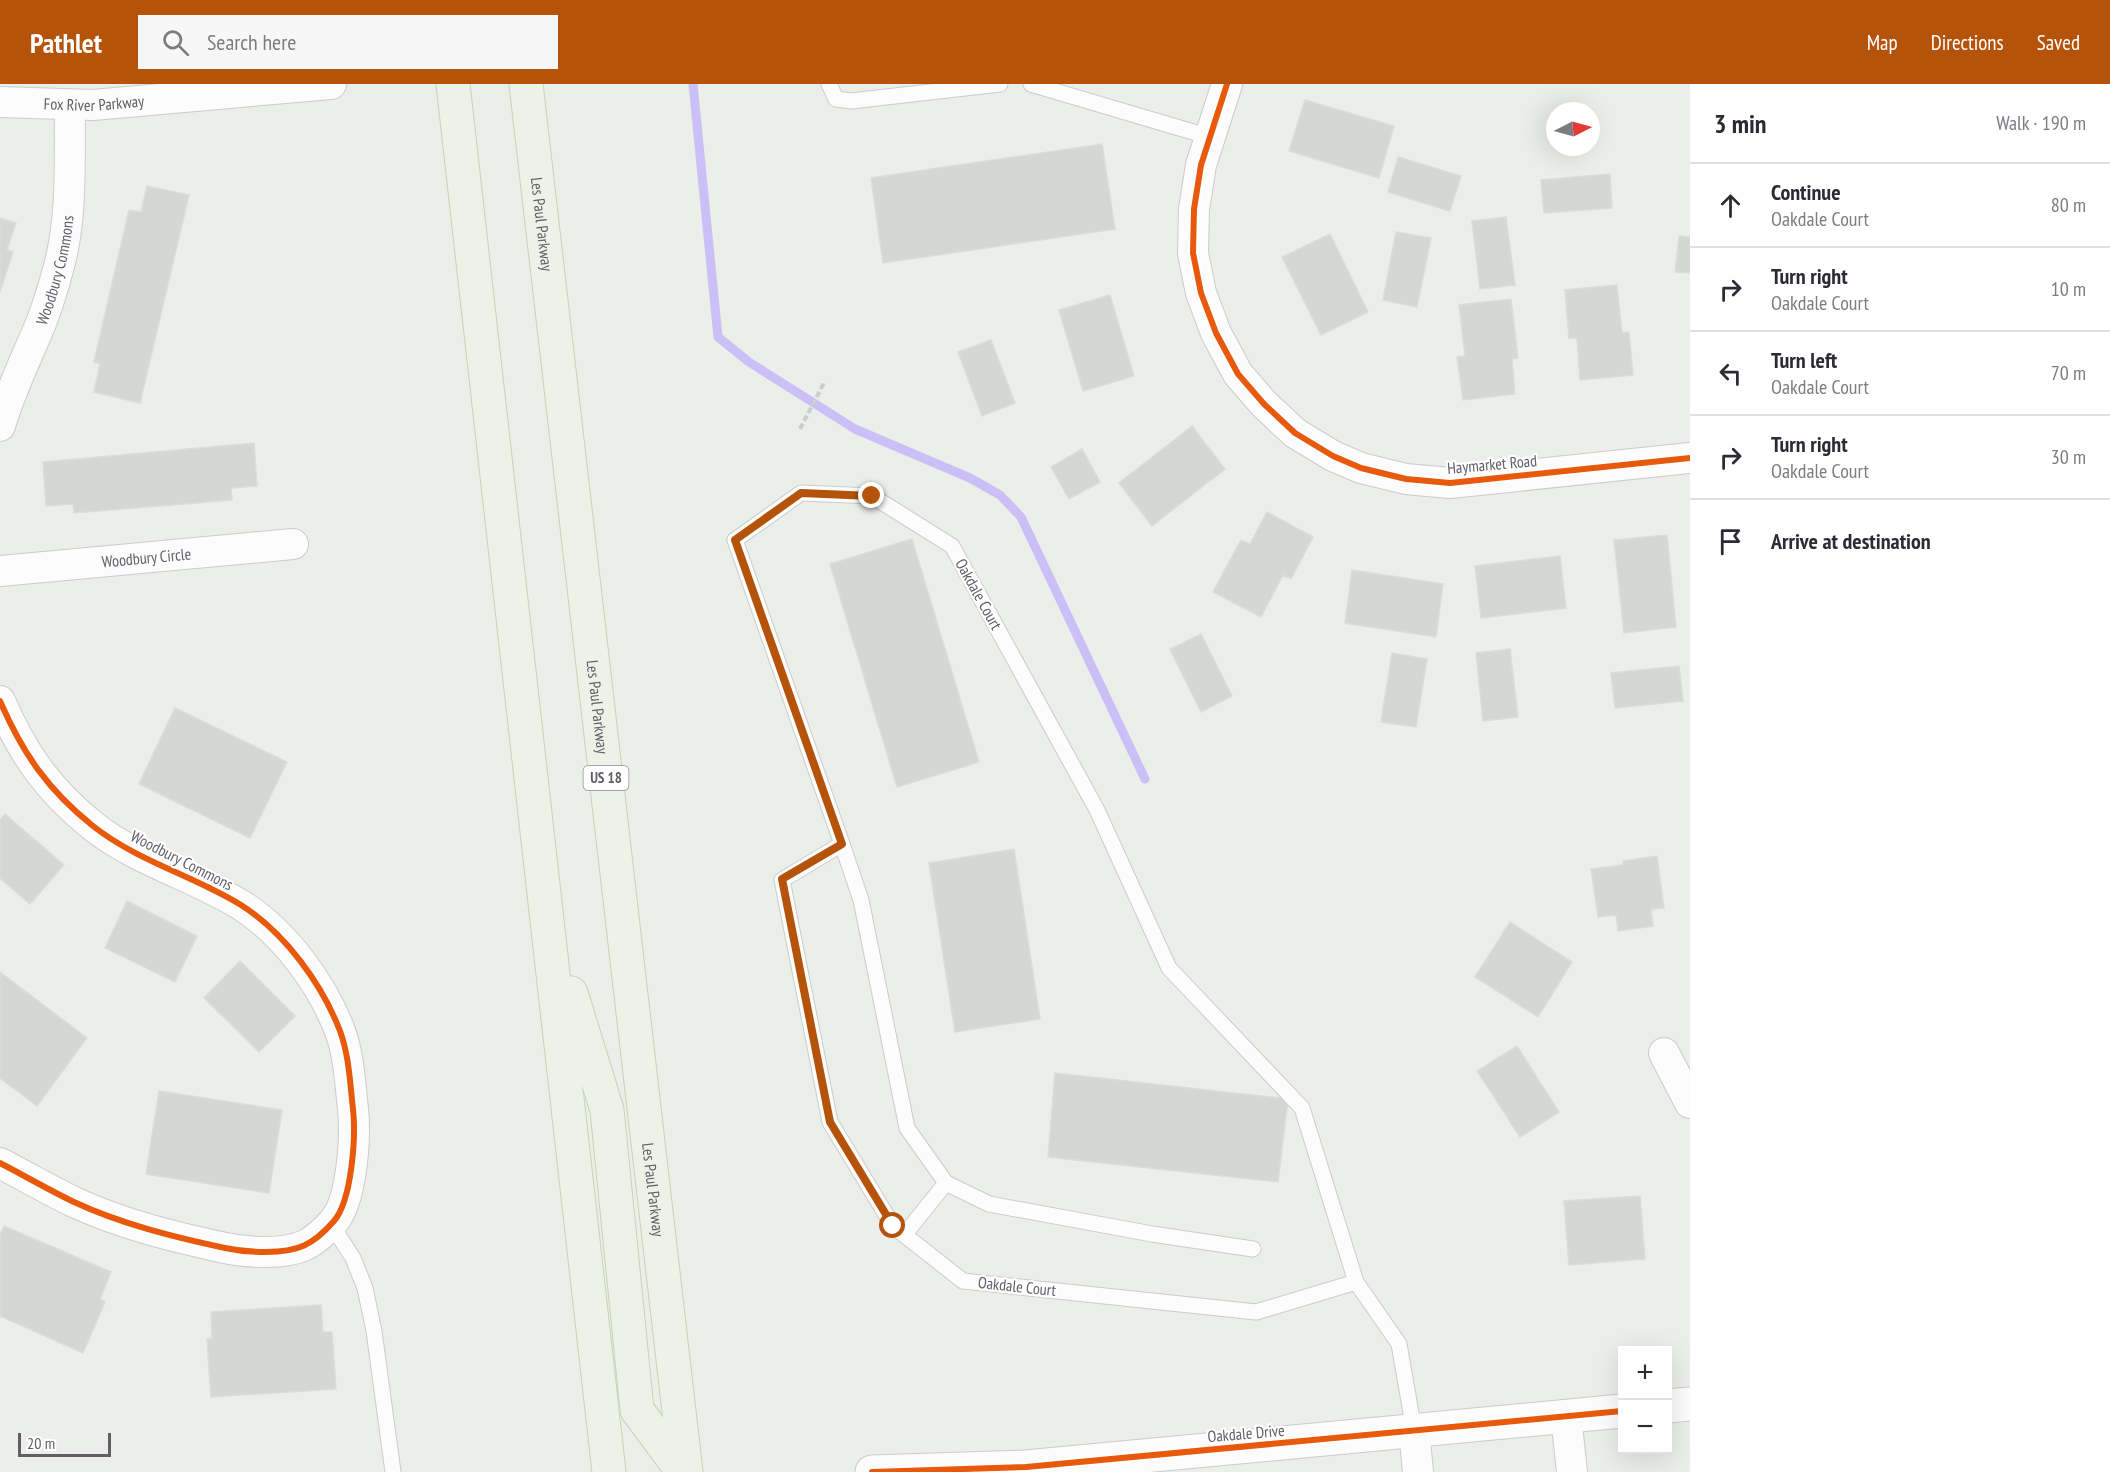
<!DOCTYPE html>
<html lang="en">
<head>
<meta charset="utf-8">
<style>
  :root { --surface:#fff; --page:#f7f7f7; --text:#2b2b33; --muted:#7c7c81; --line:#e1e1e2; --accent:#b45309 }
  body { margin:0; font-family:"PT Sans Narrow",sans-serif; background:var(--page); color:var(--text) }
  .controls { position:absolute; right:18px; bottom:18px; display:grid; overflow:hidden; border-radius:0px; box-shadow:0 6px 24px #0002 }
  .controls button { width:54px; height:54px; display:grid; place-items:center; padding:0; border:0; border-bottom:2px solid var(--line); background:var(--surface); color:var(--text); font:30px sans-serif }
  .compass { position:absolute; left:1546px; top:18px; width:54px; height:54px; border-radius:50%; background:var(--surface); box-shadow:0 6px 24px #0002; rotate:84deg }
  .scale { position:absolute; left:18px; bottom:15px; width:93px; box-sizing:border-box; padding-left:6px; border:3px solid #615e66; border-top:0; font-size:16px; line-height:21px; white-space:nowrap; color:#615e66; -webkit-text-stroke:4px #fff; paint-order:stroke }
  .stop { position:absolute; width:18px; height:18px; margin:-14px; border:4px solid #b45309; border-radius:50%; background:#fff }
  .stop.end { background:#b45309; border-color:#fff; box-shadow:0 2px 6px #0008 }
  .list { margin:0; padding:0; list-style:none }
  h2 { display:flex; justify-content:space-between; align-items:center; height:78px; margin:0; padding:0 24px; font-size:26px }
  h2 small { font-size:20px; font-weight:400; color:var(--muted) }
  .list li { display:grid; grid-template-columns:39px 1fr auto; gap:18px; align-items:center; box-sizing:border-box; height:84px; padding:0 24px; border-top:2px solid var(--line) }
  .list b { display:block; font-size:22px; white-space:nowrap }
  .list p { margin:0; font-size:20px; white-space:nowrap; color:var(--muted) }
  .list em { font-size:20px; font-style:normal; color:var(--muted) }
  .icon { flex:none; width:33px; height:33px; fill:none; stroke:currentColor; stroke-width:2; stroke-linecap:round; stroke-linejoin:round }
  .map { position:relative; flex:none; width:1690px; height:1388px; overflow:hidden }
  header { display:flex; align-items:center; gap:36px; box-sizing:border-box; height:84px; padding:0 30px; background:var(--accent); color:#fff }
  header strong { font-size:28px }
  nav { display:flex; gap:33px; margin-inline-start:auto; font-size:21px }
  .search { width:420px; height:54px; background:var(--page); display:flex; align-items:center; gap:15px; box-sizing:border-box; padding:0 21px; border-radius:0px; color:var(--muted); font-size:22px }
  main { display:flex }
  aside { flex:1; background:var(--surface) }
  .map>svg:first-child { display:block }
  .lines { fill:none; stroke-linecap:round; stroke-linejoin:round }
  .stream { stroke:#cabff6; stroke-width:9 }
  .building { fill:#d5d7d4; stroke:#daddd8; stroke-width:1.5 }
  .service-casing { stroke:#cbcccc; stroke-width:17 }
  .minor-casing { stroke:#cbcccc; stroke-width:32 }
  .tertiary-casing { stroke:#cbcccc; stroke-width:35 }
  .primary-casing { stroke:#c6d4b8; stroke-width:35 }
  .path { stroke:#cacecf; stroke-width:4; stroke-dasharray:6 3; stroke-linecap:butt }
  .service { stroke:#fcfcfc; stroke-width:15 }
  .minor { stroke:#fcfcfc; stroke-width:30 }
  .tertiary { stroke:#fcfcfc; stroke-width:33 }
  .primary { stroke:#edf2e9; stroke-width:33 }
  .cycleway-casing { stroke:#fff; stroke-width:10 }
  .cycleway { stroke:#e8590c; stroke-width:6 }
  .route { stroke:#b45309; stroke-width:8 }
  .labels { text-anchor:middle; stroke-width:4.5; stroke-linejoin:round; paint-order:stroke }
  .shield { fill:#fff; stroke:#908e94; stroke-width:1.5 }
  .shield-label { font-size:15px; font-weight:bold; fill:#615e66 }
  .street-label { font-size:16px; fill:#615e66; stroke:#fff }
</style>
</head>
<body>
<header>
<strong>Pathlet</strong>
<div class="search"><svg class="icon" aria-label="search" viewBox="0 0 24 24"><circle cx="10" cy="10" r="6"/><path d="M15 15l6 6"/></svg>Search here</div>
<nav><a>Map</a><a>Directions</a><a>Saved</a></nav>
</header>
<main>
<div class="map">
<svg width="1690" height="1388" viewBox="0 0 1690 1388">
  <rect width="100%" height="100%" fill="#ebeee9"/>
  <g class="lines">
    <!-- stream -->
    <path class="stream" d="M 693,0 L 718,253 L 749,278 L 855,345 L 970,394 L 1000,411 L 1021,433 L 1145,695"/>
  </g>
  <!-- building -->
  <path class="building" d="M 1305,16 L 1394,42 L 1379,94 L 1289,67 Z
    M 1102,60 L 1115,145 L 883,179 L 871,94 Z
    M 1398,73 L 1461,92 L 1450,127 L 1388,108 Z
    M 1610,90 L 1612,124 L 1544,129 L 1541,96 Z
    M 147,102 L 189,111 L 140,319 L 94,308 L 100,280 L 94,278 L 129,126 L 141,128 Z
    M 1506,133 L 1515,201 L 1480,205 L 1472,137 Z
    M 0,134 L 16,139 L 7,166 L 13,168 L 0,208 Z
    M 1396,148 L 1431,154 L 1417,223 L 1383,216 Z
    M 1330,150 L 1368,228 L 1321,251 L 1282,173 Z
    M 1679,152 L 1690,153 L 1690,189 L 1675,188 Z
    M 1617,201 L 1622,249 L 1629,248 L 1633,291 L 1580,296 L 1577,254 L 1569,254 L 1565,206 Z
    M 1110,211 L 1134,292 L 1083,307 L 1059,226 Z
    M 1511,215 L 1518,274 L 1512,275 L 1515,310 L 1463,316 L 1457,273 L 1465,272 L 1459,221 Z
    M 991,256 L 1015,319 L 982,332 L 958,268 Z
    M 1192,342 L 1225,385 L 1152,442 L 1119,399 Z
    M 254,359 L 257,402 L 231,404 L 232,416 L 74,429 L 73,420 L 46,422 L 43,378 Z
    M 1082,365 L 1100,398 L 1069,415 L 1051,383 Z
    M 1267,428 L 1313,453 L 1291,495 L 1283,491 L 1261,533 L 1213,508 L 1241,456 L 1250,460 Z
    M 1667,451 L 1676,543 L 1624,549 L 1614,456 Z
    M 912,455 L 979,678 L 897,703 L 830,480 Z
    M 1560,472 L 1566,524 L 1481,534 L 1475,482 Z
    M 1352,486 L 1443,500 L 1436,553 L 1345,539 Z
    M 1201,550 L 1232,612 L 1201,628 L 1170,565 Z
    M 1510,565 L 1518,633 L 1483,637 L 1476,569 Z
    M 1392,569 L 1427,575 L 1416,643 L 1381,638 Z
    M 1679,582 L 1683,617 L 1615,624 L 1611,589 Z
    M 175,624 L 287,678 L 250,754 L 139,700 Z
    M 5,730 L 64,781 L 30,820 L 0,794 L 0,736 Z
    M 1014,765 L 1040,935 L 955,948 L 929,779 Z
    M 1657,772 L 1664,824 L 1651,825 L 1653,842 L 1618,847 L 1616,831 L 1598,833 L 1591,785 L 1623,781 L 1623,777 Z
    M 127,817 L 197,852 L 175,898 L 105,864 Z
    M 1510,838 L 1572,878 L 1538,933 L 1475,893 Z
    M 240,877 L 295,932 L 259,968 L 204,914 Z
    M 0,888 L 87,954 L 37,1022 L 0,994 Z
    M 1517,962 L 1559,1028 L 1520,1053 L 1477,987 Z
    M 1055,989 L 1288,1015 L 1278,1098 L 1048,1073 Z
    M 159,1007 L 282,1026 L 269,1109 L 146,1090 Z
    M 1640,1112 L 1645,1175 L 1569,1181 L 1564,1117 Z
    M 4,1142 L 111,1188 L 100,1215 L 105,1218 L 83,1269 L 0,1232 L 0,1151 Z
    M 321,1221 L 323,1248 L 332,1248 L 336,1305 L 211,1313 L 207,1255 L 212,1255 L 211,1228 Z"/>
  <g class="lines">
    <defs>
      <path id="service" d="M 829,0 L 836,15 L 851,17 L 1000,0
        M 1031,0 L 1210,53
        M 801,409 L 872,412 L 952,462 L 1097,726 L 1169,884 L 1302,1024 L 1356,1198 L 1256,1228 L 963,1197 L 893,1142 L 830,1038 L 782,796 L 842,760 L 735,456 Z
        M 842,760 L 861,816 L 907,1044 L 946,1099 L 989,1120 L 1152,1150 L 1253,1165
        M 331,1140 L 353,1174 L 365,1204 L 374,1247 L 393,1388
        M 904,1151 L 946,1099
        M 1356,1198 L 1399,1260 L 1414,1346"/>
      <g id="minor">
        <path d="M 1227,0 L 1201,81 L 1194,125 L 1193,169 L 1201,209 L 1216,249 L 1238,290 L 1264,320 L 1295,349 L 1333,372 L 1361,384 L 1406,395 L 1450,399 L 1690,374"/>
        <path id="s1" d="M 0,18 L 93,21 L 331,0"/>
        <path id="s2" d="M 0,342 C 10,307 27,273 41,239 C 48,221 54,201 59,182 C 73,130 69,74 70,21"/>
        <path id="s3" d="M 0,487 L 293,460"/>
        <path d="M 0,617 C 23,670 48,706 93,742 C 137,777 194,792 241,821 C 285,849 322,900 340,947 C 349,971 350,999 353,1025 C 356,1052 352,1116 334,1137 C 313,1161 298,1168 266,1168 C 252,1168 239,1167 225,1164 C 174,1153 121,1140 74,1118 C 49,1106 25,1092 0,1079"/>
        <path d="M 1664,969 L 1690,1019"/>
        <path d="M 1566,1332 L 1572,1388"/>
        <path d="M 1414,1346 L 1418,1388"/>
      </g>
      <path id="tertiary" d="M 1668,1322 L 1690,1320
        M 872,1388 L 1026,1383 L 1622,1327"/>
      <g id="primary">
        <path d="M 453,0 L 609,1388"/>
        <path id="s4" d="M 526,0 L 686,1388"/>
        <path d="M 571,909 L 607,1026 L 637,1326 L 683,1388"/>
      </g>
    </defs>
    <!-- service casing -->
    <use href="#service" class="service-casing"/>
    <!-- minor casing -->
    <use href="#minor" class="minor-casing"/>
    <!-- tertiary casing -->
    <use href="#tertiary" class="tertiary-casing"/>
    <!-- primary casing -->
    <use href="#primary" class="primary-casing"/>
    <!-- path -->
    <path class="path" d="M 800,345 L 825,297"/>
    <!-- service -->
    <use href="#service" class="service"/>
    <!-- minor -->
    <use href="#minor" class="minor"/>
    <!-- tertiary -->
    <use href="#tertiary" class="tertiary"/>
    <!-- primary -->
    <use href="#primary" class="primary"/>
    <defs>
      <path id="cycleway" d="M 1227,0 L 1201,81 L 1194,125 L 1193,169 L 1201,209 L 1216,249 L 1238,290 L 1264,320 L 1295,349 L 1333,372 L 1361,384 L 1406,395 L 1450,399 L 1690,374
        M 0,617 C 23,670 48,706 93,742 C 137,777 194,792 241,821 C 285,849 322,900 340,947 C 349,971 350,999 353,1025 C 356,1052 352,1116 334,1137 C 313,1161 298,1168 266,1168 C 252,1168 239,1167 225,1164 C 174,1153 121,1140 74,1118 C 49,1106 25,1092 0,1079
        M 872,1388 L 1026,1383 L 1622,1327"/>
    </defs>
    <!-- cycleway casing -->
    <use href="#cycleway" class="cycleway-casing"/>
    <!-- cycleway -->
    <use href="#cycleway" class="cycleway"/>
  </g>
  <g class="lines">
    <!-- route -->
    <path class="route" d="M 872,412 L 801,409 L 735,456 L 842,760 L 782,795 L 830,1038 L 893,1142"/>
  </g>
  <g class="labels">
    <!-- shield labels -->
    <rect class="shield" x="583.5" y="682" width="45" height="24" rx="4.5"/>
    <g class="shield-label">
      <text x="606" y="699">US 18</text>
    </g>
    <!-- street labels -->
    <g class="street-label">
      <text dy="6" stroke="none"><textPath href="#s1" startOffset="94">Fox River Parkway</textPath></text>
      <text dy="6" stroke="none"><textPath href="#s4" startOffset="141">Les Paul Parkway</textPath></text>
      <text dy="6" stroke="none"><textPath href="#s2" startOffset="166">Woodbury Commons</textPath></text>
      <text transform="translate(1492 380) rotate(-5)" y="6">Haymarket Road</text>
      <text dy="6" stroke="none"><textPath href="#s3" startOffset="147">Woodbury Circle</textPath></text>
      <text transform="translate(979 510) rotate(61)" y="6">Oakdale Court</text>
      <text dy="6" stroke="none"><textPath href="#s4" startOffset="627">Les Paul Parkway</textPath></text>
      <text transform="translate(182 776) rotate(27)" y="6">Woodbury Commons</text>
      <text dy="6" stroke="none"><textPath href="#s4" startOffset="1113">Les Paul Parkway</textPath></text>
      <text transform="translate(1017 1202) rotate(6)" y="6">Oakdale Court</text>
      <text transform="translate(1246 1349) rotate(-5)" y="6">Oakdale Drive</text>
    </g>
  </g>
</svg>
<div class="controls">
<button>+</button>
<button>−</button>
</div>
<svg class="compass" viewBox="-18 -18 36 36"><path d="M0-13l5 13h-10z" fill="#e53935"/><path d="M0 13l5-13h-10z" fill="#7c7c81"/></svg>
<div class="scale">20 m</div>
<div class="stop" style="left:893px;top:1142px"></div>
<div class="stop end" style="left:872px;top:412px"></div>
</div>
<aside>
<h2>3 min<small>Walk · 190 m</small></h2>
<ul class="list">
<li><svg class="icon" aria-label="ahead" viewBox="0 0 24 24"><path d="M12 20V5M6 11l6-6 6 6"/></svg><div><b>Continue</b><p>Oakdale Court</p></div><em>80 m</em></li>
<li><svg class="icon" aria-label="right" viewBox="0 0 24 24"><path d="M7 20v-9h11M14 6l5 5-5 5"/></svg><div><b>Turn right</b><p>Oakdale Court</p></div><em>10 m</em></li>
<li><svg class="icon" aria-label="left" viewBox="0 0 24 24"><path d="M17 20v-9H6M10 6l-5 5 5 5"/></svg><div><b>Turn left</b><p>Oakdale Court</p></div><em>70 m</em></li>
<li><svg class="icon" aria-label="right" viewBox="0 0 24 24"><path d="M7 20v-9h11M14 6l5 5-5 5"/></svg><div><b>Turn right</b><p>Oakdale Court</p></div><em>30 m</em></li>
<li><svg class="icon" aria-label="arrive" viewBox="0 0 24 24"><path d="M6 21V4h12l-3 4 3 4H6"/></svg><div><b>Arrive at destination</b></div></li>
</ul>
</aside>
</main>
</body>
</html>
